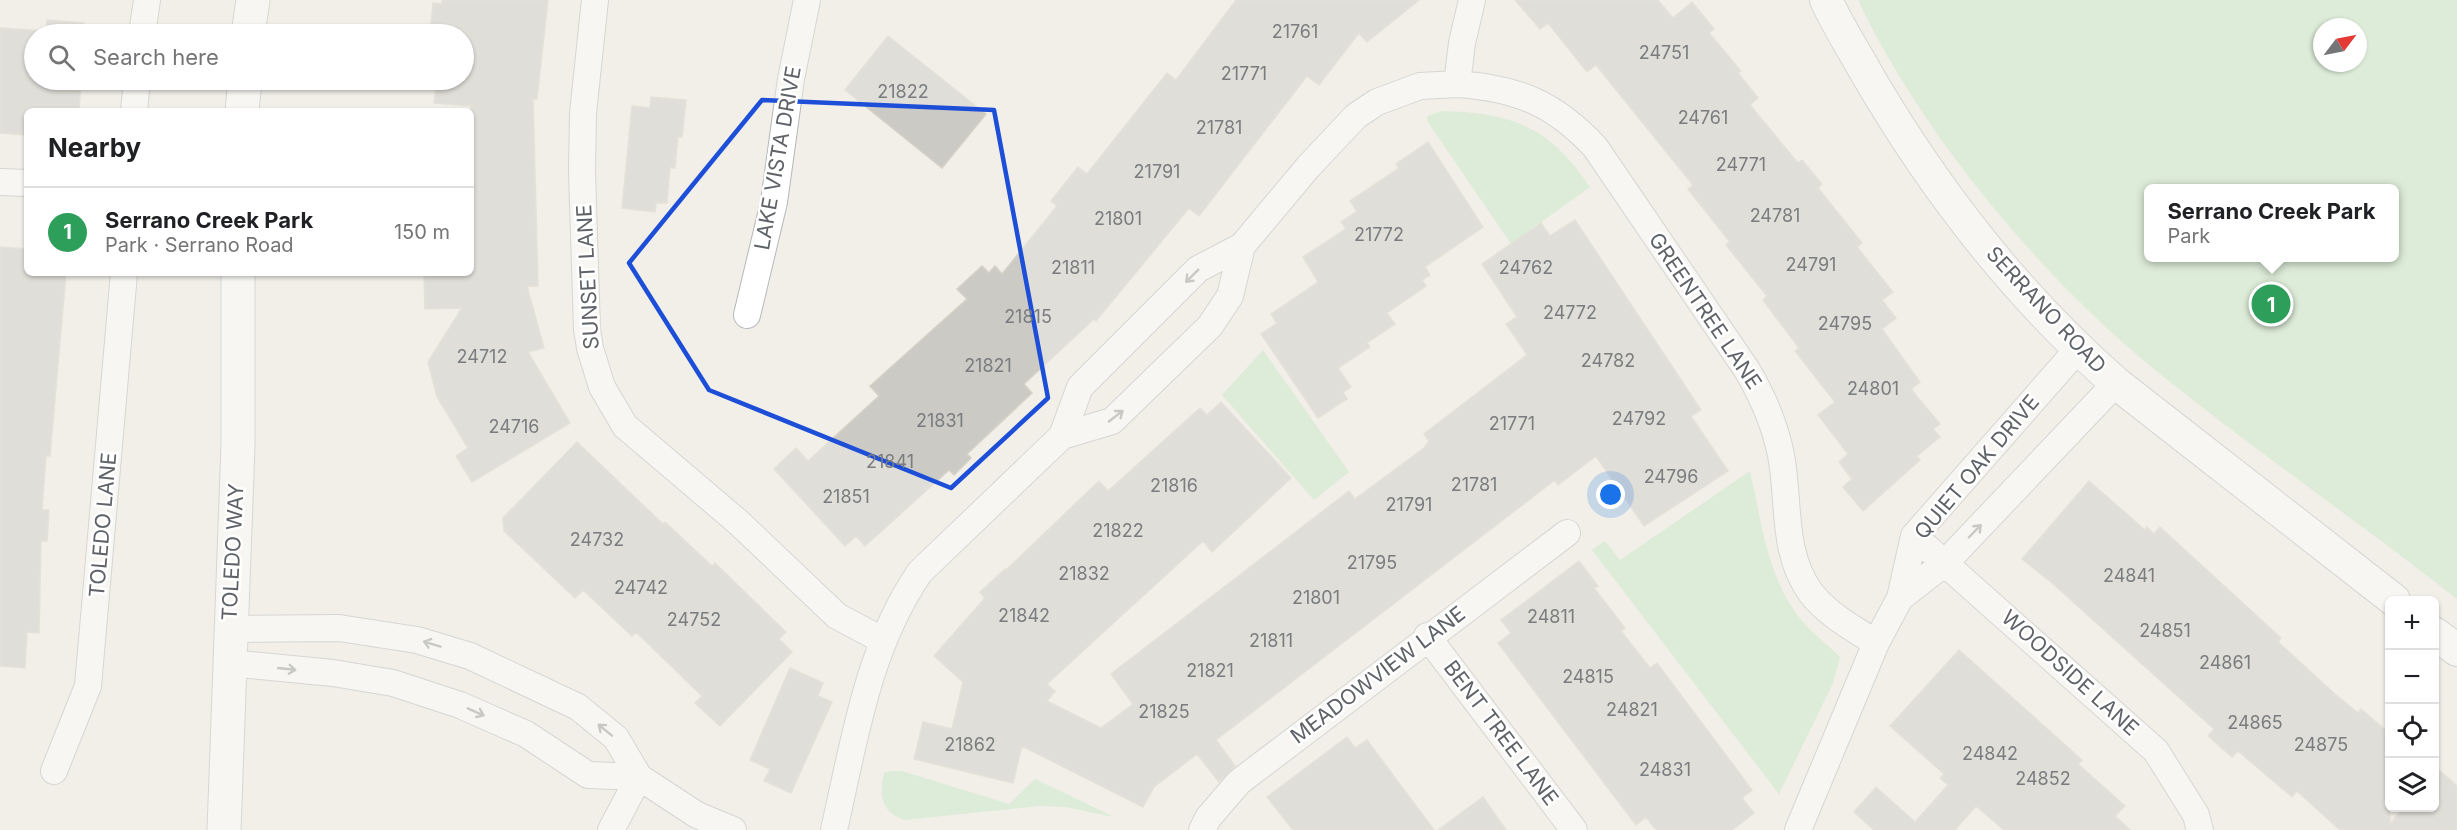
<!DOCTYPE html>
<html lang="en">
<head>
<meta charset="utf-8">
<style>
  :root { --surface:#fff; --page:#f6f6f6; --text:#202124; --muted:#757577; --line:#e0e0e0; --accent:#1a73e8 }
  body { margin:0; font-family:Inter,sans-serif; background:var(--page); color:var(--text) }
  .controls { position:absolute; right:18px; bottom:18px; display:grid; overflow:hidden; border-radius:9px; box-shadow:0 2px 4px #0004 }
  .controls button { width:54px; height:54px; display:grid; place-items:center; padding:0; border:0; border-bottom:2px solid var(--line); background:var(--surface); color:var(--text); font:30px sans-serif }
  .compass { position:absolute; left:2313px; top:18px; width:54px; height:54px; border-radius:50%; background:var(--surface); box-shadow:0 2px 4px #0004; rotate:58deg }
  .you { position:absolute; left:1611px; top:495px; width:21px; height:21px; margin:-15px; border:4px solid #fff; border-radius:50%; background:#1a73e8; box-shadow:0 0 0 9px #1a73e833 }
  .badge { display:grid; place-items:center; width:39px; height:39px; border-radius:50%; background:var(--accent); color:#fff; font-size:20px; font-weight:700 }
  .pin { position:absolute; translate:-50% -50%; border:3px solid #fff; box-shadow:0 2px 6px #0006 }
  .popup { position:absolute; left:2144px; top:184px; width:255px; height:78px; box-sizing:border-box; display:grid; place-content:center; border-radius:9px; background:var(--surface); filter:drop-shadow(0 2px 4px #0005); font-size:20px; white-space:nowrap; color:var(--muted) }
  .popup b { font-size:22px; color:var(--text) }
  .popup::after { content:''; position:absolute; left:50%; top:100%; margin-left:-12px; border:12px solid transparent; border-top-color:var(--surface) }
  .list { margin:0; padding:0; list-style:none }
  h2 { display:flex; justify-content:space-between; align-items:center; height:78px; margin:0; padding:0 24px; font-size:26px }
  h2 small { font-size:20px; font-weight:400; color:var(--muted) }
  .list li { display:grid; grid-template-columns:39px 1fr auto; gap:18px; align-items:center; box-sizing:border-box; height:90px; padding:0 24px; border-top:2px solid var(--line) }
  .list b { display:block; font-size:22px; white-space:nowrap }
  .list p { margin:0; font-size:20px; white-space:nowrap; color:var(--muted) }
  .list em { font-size:20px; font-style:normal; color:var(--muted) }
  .icon { flex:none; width:33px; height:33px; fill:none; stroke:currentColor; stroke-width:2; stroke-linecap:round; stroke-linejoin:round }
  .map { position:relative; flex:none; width:2457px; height:830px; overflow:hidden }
  .search { position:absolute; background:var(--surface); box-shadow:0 2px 4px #0004; left:24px; top:24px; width:450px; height:66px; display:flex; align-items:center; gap:15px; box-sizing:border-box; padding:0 21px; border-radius:33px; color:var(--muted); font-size:22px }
  .panel { position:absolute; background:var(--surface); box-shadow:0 2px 4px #0004; left:24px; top:108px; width:450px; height:168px; border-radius:9px }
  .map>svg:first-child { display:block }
  .green { fill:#c5e8c5; fill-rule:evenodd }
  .building { fill:#cccac5; stroke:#d6d1c6; stroke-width:1.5 }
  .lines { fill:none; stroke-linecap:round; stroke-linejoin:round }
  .minor-casing { stroke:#b5b8bc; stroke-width:28 }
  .tertiary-casing { stroke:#b5b8bc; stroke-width:34 }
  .secondary-casing { stroke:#b6babf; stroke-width:35 }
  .minor { stroke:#fff; stroke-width:26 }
  .tertiary { stroke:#fff; stroke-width:32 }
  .secondary { stroke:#fff; stroke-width:33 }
  .oneway { stroke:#979a9d }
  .marked { fill:none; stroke:#1d4ed8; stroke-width:4.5; stroke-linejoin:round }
  .labels { text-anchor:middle; stroke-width:5; stroke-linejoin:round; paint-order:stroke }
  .number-label { font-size:18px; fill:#7a7d7f }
  .street-label { font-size:21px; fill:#5f6368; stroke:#fff }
</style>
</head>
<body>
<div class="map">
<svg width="2457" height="830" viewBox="0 0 2457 830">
  <rect width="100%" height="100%" fill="#f1efe8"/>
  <!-- green -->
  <path class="green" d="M 1858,0 L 2457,0 L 2457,599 C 2358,521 2252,449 2154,369 C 2040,276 1921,133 1858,0 ZM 2322,27 L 2358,27 L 2358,63 L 2322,63 ZM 2148,188 L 2394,188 L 2394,258 L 2148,258 Z
    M 1442,111 C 1514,113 1549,127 1590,187 L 1511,244 L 1428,122 L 1427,116 Z
    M 1263,350 L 1349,472 L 1314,500 L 1222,395 Z
    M 1750,471 C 1762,523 1767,580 1803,622 C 1814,635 1828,645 1840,657 L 1833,683 L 1779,794 L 1592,550 L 1605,541 L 1620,560 Z
    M 891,771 L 902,771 L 1009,804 L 1035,779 L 1114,817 L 1065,807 L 1039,806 L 904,820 C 881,811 879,796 884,773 Z"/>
  <!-- building -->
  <path class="building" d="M 442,0 L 548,0 L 537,99 L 533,99 L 538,286 L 527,286 L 544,348 L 528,352 L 570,423 L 472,482 L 456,456 L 468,448 L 437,397 L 428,362 L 462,308 L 425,309 L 424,276 L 434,276 L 434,273 L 471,273 L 471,106 L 434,103 L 437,80 L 464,80 L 464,34 L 430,34 L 433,3 L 442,4 Z
    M 1236,0 L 1419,0 L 1367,42 L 1359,33 L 1319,85 L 1307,76 L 1199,216 L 1189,208 L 1096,321 L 1094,319 L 1024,384 L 1032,393 L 967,454 L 971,458 L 954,475 L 949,470 L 865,546 L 856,536 L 845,546 L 774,469 L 796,448 L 808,461 L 879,396 L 870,386 L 967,299 L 957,289 L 982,266 L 989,273 L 995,266 L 1002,274 L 1057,206 L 1051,201 L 1078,167 L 1087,174 L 1167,73 L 1176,80 Z
    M 1515,0 L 1658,0 L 1673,18 L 1692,2 L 1714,29 L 1709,33 L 1741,71 L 1738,73 L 1758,98 L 1750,105 L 1798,163 L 1802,160 L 1822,184 L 1818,188 L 1862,243 L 1857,247 L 1893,292 L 1882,300 L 1896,318 L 1882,329 L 1920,382 L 1911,389 L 1940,424 L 1933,429 L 1940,437 L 1917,456 L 1920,460 L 1863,511 L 1843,487 L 1852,479 L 1839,462 L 1848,454 L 1818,415 L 1835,402 L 1795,351 L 1799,348 L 1763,300 L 1767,296 L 1726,245 L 1730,242 L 1688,189 L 1693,185 L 1596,65 L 1587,72 L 1548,23 L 1540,29 Z
    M 47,20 L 84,23 L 83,34 L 34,34 L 34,80 L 81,80 L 79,111 L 27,111 L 27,135 L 0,133 L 0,28 L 46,31 Z
    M 888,36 L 986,114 L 942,168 L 845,90 Z
    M 651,97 L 686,100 L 682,137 L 678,137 L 675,168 L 670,167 L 667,203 L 656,203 L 655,212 L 622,208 L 632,106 L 650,108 Z
    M 1428,142 L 1483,227 L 1425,267 L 1430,275 L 1422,280 L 1426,286 L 1387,313 L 1395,324 L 1367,343 L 1370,347 L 1338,368 L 1351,387 L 1343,392 L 1347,399 L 1318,418 L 1261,334 L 1277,323 L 1271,314 L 1318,282 L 1303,257 L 1346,229 L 1341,222 L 1357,211 L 1350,201 L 1399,168 L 1396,164 Z
    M 1575,220 L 1701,410 L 1691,416 L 1728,471 L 1644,526 L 1596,456 L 1558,485 L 1555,480 L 1216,740 L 1235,766 L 1219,782 L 1197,754 L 1154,787 L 1143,807 L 1022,746 L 1013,783 L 914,759 L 923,722 L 952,729 L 963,682 L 934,656 L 985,598 L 980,592 L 1005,569 L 1006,570 L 1099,481 L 1108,491 L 1200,408 L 1207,415 L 1221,402 L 1291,478 L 1212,552 L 1203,541 L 1047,684 L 1055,691 L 1047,701 L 1101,728 L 1133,704 L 1111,674 L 1349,491 L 1355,499 L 1424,448 L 1429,441 L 1424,434 L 1527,355 L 1506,324 L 1517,317 L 1482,264 L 1541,223 L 1550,236 Z
    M 0,247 L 27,249 L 27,273 L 66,273 L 50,456 L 46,456 L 42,510 L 49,510 L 47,541 L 41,541 L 39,633 L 27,632 L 25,668 L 0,666 Z
    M 577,442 L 663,524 L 665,522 L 712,566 L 715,563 L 786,632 L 779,639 L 792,652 L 720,726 L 695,703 L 702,696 L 636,632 L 632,636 L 583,590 L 575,598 L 504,531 L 503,518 Z
    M 2089,481 L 2145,530 L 2147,527 L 2154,534 L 2160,527 L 2281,638 L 2278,642 L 2335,694 L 2358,713 L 2361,709 L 2390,734 L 2390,824 L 2404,807 L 2434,807 L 2434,772 L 2437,768 L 2457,786 L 2457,830 L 2340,830 L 2297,791 L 2292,797 L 2238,751 L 2232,757 L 2208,736 L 2214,729 L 2051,582 L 2022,559 Z
    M 1579,561 L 1598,586 L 1594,588 L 1625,628 L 1621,631 L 1650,668 L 1657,663 L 1752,790 L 1742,798 L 1754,813 L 1732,830 L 1656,830 L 1646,817 L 1636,825 L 1498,643 L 1511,633 L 1501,620 Z
    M 1959,650 L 2082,760 L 2078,764 L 2125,806 L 2115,816 L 2130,830 L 2004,830 L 1976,806 L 1955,830 L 1874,830 L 1854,812 L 1876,787 L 1915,822 L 1948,785 L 1940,778 L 1944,774 L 1890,726 Z
    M 790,668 L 823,683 L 818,696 L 832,702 L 791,793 L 764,781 L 770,769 L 750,760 Z
    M 1347,737 L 1355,748 L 1367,740 L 1434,830 L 1293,830 L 1267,797 Z
    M 1483,797 L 1506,830 L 1438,830 Z"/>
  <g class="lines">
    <defs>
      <path id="minor" d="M 595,0 L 583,113 L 582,171 L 587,329 L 590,348 L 602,387 L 625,426 L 738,522 L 837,616 L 882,640
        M 142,34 L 147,0
        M 1457,84 C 1517,88 1554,103 1595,147 L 1747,370 C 1763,397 1775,425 1781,455 C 1790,502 1781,552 1811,593 C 1828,615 1853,628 1876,643
        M 134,111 L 137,80
        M 0,182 L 27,183
        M 747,315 L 774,202 L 791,79 L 807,0
        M 1062,436 L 1112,421 L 1210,326 L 1230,296 L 1242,246
        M 1914,536 L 2156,751 L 2196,815 L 2200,830
        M 1900,598 L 1945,563 L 2116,383
        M 229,629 L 339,628 L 417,640 L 470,656 L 578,707 L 616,738 L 639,777 L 697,815 L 733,830
        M 1427,636 L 1574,830
        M 229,663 L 333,673 L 393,683 L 460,705 L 526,734 L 588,775 L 639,777
        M 54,771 L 88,686 L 124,273
        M 611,830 L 639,777
        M 834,830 C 854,742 868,647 920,572 L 1062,436 L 1080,387 L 1198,269 L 1242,246 L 1308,167 L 1356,116 L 1377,102 L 1420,86 L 1457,84 L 1462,43 L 1472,0
        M 1202,830 L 1208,818 L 1239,782 L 1567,533
        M 1798,830 L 1876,643 L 1900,598 L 1914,536 L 2078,349"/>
      <path id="tertiary" d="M 1826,0 C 1838,26 1854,51 1868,76 C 1934,189 2017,296 2116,383 L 2394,600
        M 2434,633 L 2457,650"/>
      <path id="secondary" d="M 248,34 L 253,0
        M 242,111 L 245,80
        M 224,830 L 238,445 L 238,273"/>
    </defs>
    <!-- minor casing -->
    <use href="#minor" class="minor-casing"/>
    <!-- tertiary casing -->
    <use href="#tertiary" class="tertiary-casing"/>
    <!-- secondary casing -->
    <use href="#secondary" class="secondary-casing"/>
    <!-- minor -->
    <use href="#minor" class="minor"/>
    <!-- tertiary -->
    <use href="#tertiary" class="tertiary"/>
    <!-- secondary -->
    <use href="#secondary" class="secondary"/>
  </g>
  <!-- one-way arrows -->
  <defs><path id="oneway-shaft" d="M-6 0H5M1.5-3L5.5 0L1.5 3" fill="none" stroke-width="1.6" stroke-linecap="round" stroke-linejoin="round" transform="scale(1.5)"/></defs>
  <g class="oneway">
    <use href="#oneway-shaft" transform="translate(1192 276) rotate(135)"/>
    <use href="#oneway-shaft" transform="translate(1116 416) rotate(-38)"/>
    <use href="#oneway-shaft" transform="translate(1975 531) rotate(-46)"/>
    <use href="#oneway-shaft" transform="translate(432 644) rotate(-163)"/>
    <use href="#oneway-shaft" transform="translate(287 669) rotate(6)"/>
    <use href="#oneway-shaft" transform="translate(476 712) rotate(24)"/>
    <use href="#oneway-shaft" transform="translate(605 730) rotate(-141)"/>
  </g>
  <!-- marked area -->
  <path d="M0 0H2457V830H0ZM 762,100 L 994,110 L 1048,398 L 951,488 L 709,390 L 629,263 Z" fill="#f1efe8" fill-opacity=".55" fill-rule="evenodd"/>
  <path class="marked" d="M 762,100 L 994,110 L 1048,398 L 951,488 L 709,390 L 629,263 Z"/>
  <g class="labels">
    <!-- number labels -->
    <g class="number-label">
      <text x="1295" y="38">21761</text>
      <text x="1664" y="59">24751</text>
      <text x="1244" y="80">21771</text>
      <text x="903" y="98">21822</text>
      <text x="1703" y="124">24761</text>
      <text x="1219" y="134">21781</text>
      <text x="1741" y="171">24771</text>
      <text x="1157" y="178">21791</text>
      <text x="1775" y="222">24781</text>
      <text x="1118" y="225">21801</text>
      <text x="1379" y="241">21772</text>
      <text x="1811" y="271">24791</text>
      <text x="1073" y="274">21811</text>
      <text x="1526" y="274">24762</text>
      <text x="1570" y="319">24772</text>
      <text x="1028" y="323">21815</text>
      <text x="1845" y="330">24795</text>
      <text x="482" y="363">24712</text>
      <text x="1608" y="367">24782</text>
      <text x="988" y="372">21821</text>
      <text x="1873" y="395">24801</text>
      <text x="1639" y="425">24792</text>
      <text x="940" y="427">21831</text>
      <text x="1512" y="430">21771</text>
      <text x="514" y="433">24716</text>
      <text x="890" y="468">21841</text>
      <text x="1671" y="483">24796</text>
      <text x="1474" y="491">21781</text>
      <text x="1174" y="492">21816</text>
      <text x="846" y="503">21851</text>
      <text x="1409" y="511">21791</text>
      <text x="1118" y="537">21822</text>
      <text x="597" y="546">24732</text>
      <text x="1372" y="569">21795</text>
      <text x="1084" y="580">21832</text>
      <text x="2129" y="582">24841</text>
      <text x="641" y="594">24742</text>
      <text x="1316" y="604">21801</text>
      <text x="1024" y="622">21842</text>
      <text x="1551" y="623">24811</text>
      <text x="694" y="626">24752</text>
      <text x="2165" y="637">24851</text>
      <text x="1271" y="647">21811</text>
      <text x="2225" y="669">24861</text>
      <text x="1210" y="677">21821</text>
      <text x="1588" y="683">24815</text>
      <text x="1632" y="716">24821</text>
      <text x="1164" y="718">21825</text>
      <text x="2255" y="729">24865</text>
      <text x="970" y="751">21862</text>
      <text x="2321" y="751">24875</text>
      <text x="1990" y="760">24842</text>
      <text x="1665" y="776">24831</text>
      <text x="2043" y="785">24852</text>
    </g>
    <!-- street labels -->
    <g class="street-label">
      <text transform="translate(778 158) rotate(-80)" y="7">LAKE VISTA DRIVE</text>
      <text transform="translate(588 277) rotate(-93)" y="7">SUNSET LANE</text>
      <text transform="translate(2046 310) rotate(47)" y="7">SERRANO ROAD</text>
      <text transform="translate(1705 311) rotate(56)" y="7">GREENTREE LANE</text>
      <text transform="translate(1977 467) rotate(-50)" y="7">QUIET OAK DRIVE</text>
      <text transform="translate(103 525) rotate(-85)" y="7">TOLEDO LANE</text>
      <text transform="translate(233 552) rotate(-87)" y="7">TOLEDO WAY</text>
      <text transform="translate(2070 673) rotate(42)" y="7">WOODSIDE LANE</text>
      <text transform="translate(1378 675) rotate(-37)" y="7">MEADOWVIEW LANE</text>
      <text transform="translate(1501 733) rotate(53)" y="7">BENT TREE LANE</text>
    </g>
  </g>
</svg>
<div class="controls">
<button>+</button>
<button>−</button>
<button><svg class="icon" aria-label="locate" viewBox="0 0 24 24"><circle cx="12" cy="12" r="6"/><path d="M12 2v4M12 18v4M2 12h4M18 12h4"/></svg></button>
<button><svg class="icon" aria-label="layers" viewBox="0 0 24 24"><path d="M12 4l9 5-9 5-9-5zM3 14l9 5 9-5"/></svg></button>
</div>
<svg class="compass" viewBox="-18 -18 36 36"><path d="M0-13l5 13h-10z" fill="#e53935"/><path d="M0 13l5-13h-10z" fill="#757577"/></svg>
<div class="you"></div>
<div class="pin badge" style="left:2271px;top:304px;background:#2e9e5b">1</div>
<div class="popup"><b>Serrano Creek Park</b>Park</div>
<div class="search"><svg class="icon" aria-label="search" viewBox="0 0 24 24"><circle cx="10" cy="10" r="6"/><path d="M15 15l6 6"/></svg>Search here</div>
<section class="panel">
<h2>Nearby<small></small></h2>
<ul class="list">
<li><span class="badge" style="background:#2e9e5b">1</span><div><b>Serrano Creek Park</b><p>Park · Serrano Road</p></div><em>150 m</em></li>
</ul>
</section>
</div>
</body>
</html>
